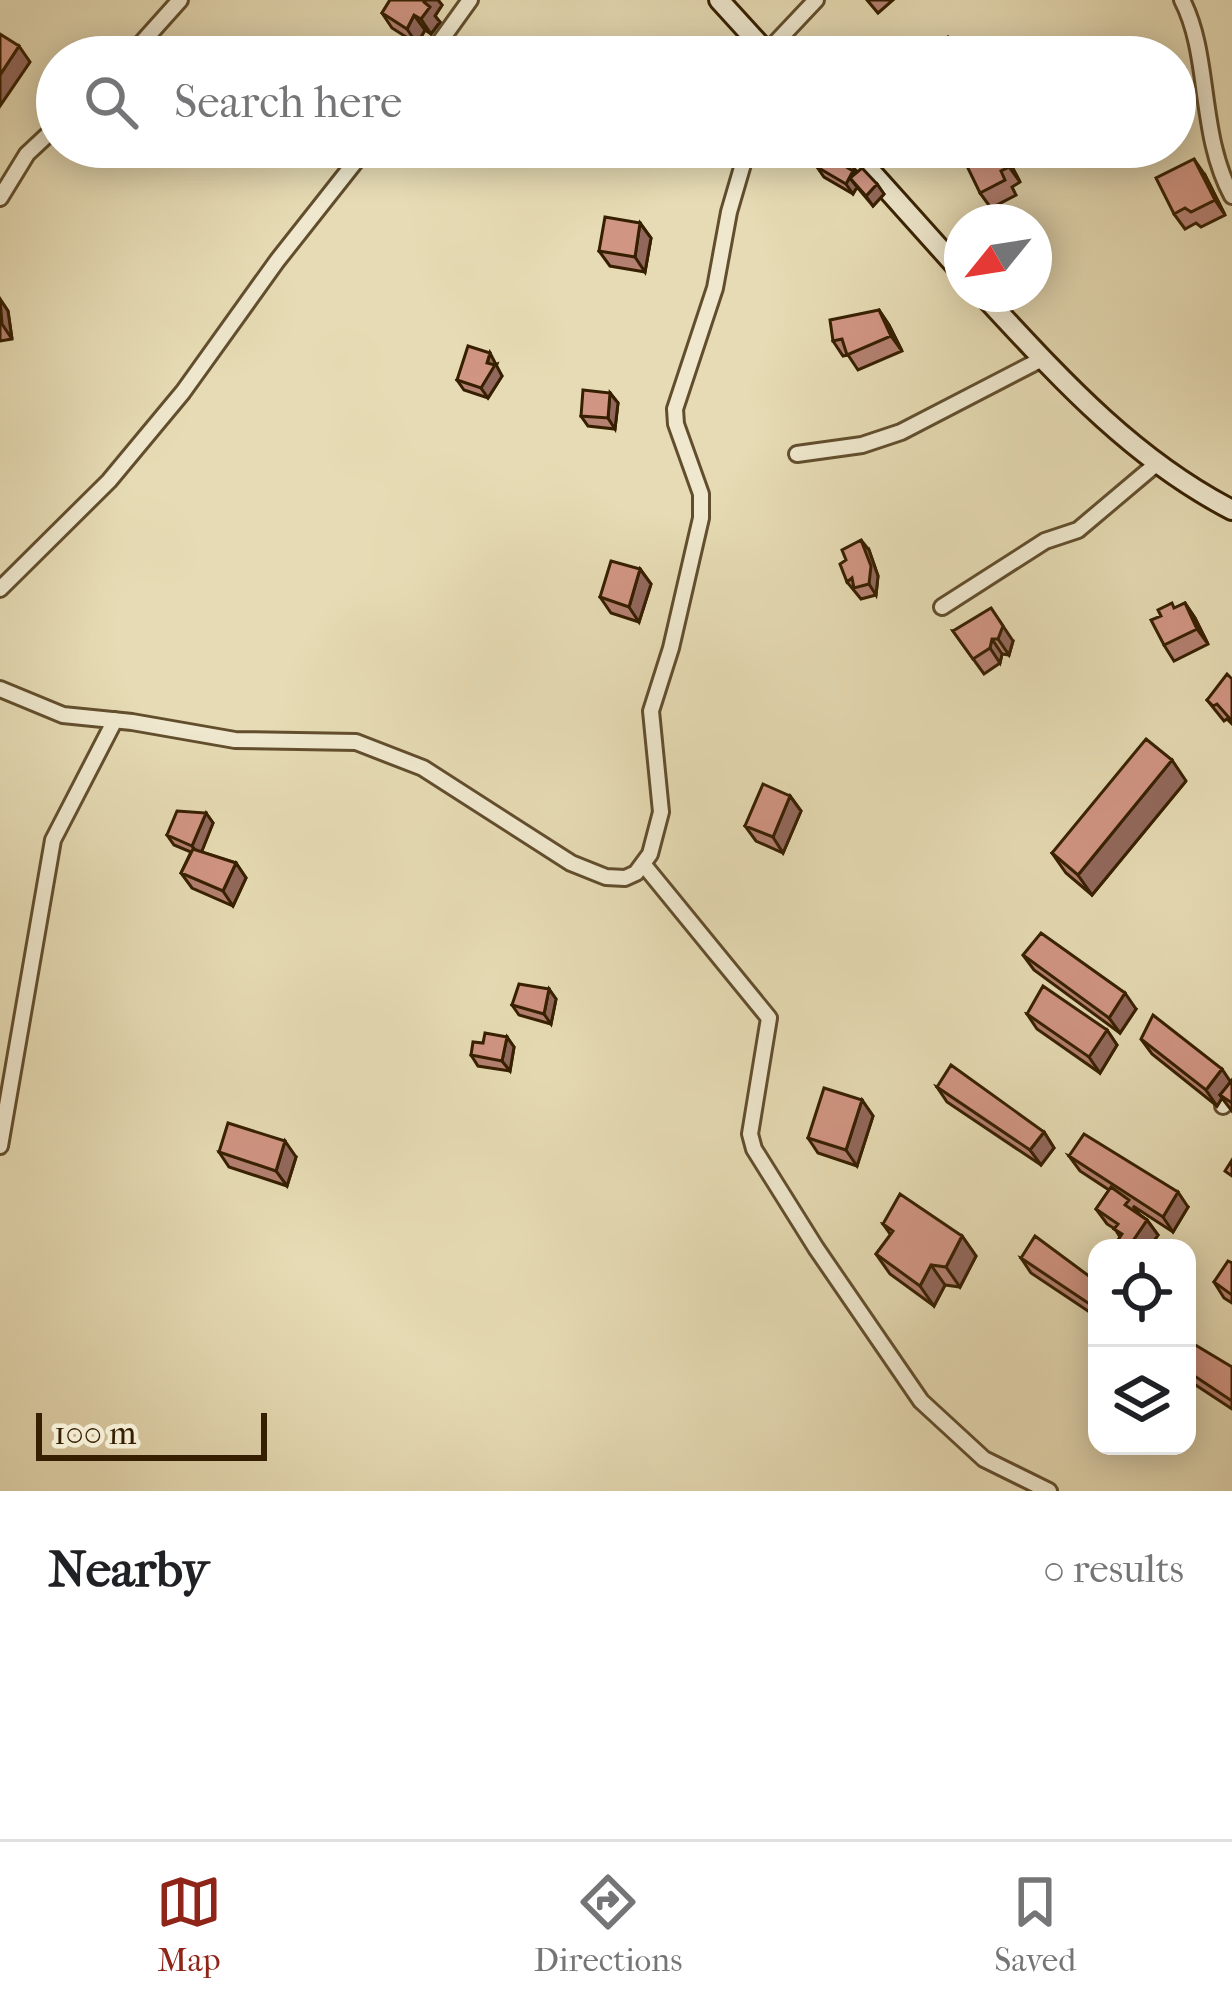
<!DOCTYPE html>
<html lang="en">
<head>
<meta charset="utf-8">
<style>
  :root { --surface:#fff; --page:#f6f6f6; --text:#202124; --muted:#757577; --line:#e0e0e0; --accent:#8f2418 }
  body { margin:0; font-family:"IM FELL French Canon",serif; background:var(--page); color:var(--text) }
  .controls { position:absolute; right:36px; bottom:36px; display:grid; overflow:hidden; border-radius:24px; box-shadow:0 6px 30px #0003 }
  .controls button { width:108px; height:108px; display:grid; place-items:center; padding:0; border:0; border-bottom:3px solid var(--line); background:var(--surface); color:var(--text); font:60px sans-serif }
  .compass { position:absolute; left:944px; top:204px; width:108px; height:108px; border-radius:50%; background:var(--surface); box-shadow:0 6px 30px #0003; rotate:240deg }
  .scale { position:absolute; left:36px; bottom:30px; width:231px; box-sizing:border-box; padding-left:12px; border:6px solid #361f00; border-top:0; font-size:33px; line-height:42px; white-space:nowrap; color:#361f00; -webkit-text-stroke:9px #efe8ce; paint-order:stroke }
  .list { margin:0; padding:0; list-style:none }
  h2 { display:flex; justify-content:space-between; align-items:center; height:156px; margin:0; padding:0 48px; font-size:51px }
  h2 small { font-size:39px; font-weight:400; color:var(--muted) }
  .icon { flex:none; width:66px; height:66px; fill:none; stroke:currentColor; stroke-width:2; stroke-linecap:round; stroke-linejoin:round }
  .map { position:relative; flex:none; width:1232px; height:1491px; overflow:hidden }
  .search { position:absolute; background:var(--surface); box-shadow:0 6px 30px #0003; left:36px; right:36px; top:36px; height:132px; display:flex; align-items:center; gap:30px; box-sizing:border-box; padding:0 42px; border-radius:66px; color:var(--muted); font-size:45px }
  .sheet { height:348px; background:var(--surface) }
  nav { display:flex; justify-content:space-around; align-items:center; box-sizing:border-box; height:168px; border-top:3px solid var(--line); background:var(--surface); font-size:33px; color:var(--muted) }
  nav a { display:grid; justify-items:center; gap:6px }
  nav .on { color:var(--accent) }
  .map>svg:first-child { display:block }
  .lines { fill:none; stroke-linecap:round; stroke-linejoin:round }
  .minor-casing { stroke:#624e2d; stroke-width:20 }
  .secondary-casing { stroke:#361f00; stroke-width:24 }
  .minor { stroke:#efe8ce; stroke-width:14 }
  .secondary { stroke:#efe8ce; stroke-width:18 }
  .wall { fill:#b48071; stroke:#361f00; stroke-width:3 }
  .shaded-wall { fill:#92685c; stroke:#361f00; stroke-width:3 }
  .building { fill:#d19583; stroke:#361f00; stroke-width:3 }
</style>
</head>
<body>
<div class="map">
<svg width="1232" height="1491" viewBox="0 0 1232 1491">
  <rect width="100%" height="100%" fill="#e6dbb4"/>
  <filter id="stains"><feTurbulence type="fractalNoise" baseFrequency=".00167" numOctaves="4"/><feColorMatrix values="0 0 0 0 .2 0 0 0 0 .09 0 0 0 0 .02 0 0 0 .5 -.17"/></filter>
  <radialGradient id="worn" r=".72"><stop offset=".6" stop-color="#630" stop-opacity="0"/><stop offset="1" stop-color="#630" stop-opacity=".3"/></radialGradient>
  <g class="lines">
    <defs>
      <path id="minor" d="M 1182,0 C 1211,56 1198,133 1232,196
        M 767,52 L 816,0
        M 129,57 L 180,0
        M 429,57 L 470,0
        M 0,198 L 27,154 L 57,126
        M 797,454 L 862,445 L 901,432 L 1042,359
        M 0,589 L 109,481 L 183,392 L 277,261 L 367,147
        M 942,607 L 1045,541 L 1078,530 L 1155,465
        M 0,689 L 63,715 L 132,722 L 235,740 L 356,742 L 423,768 L 571,863 L 606,877 L 625,878 L 636,873 L 650,854 L 661,812 L 651,711 L 671,648 L 701,518 L 701,494 L 676,424 L 675,409 L 715,288 L 729,212 L 748,147
        M 644,865 L 769,1018 L 750,1134 L 754,1149 L 816,1248 L 921,1401 L 984,1459 L 1049,1491
        M 1223,1106 L 1232,1097
        M 0,1146 L 53,840 L 115,720"/>
      <path id="secondary" d="M 719,0 L 771,57
        M 849,147 L 962,273
        M 982,294 C 1058,376 1131,458 1232,510"/>
    </defs>
    <!-- minor casing -->
    <use href="#minor" class="minor-casing"/>
    <!-- secondary casing -->
    <use href="#secondary" class="secondary-casing"/>
    <!-- minor -->
    <use href="#minor" class="minor"/>
    <!-- secondary -->
    <use href="#secondary" class="secondary"/>
  </g>
  <!-- wall -->
  <path class="wall" d="M 390,0 L 438,0 L 442,5 L 435,16 L 440,22 L 431,34 L 425,30 L 417,44 L 392,28 L 382,13 Z
    M 867,0 L 893,0 L 878,13 Z
    M 1008,159 L 1020,182 L 1012,187 L 1016,195 L 991,208 L 980,193 Z
    M 849,166 L 848,168 L 855,174 L 877,184 L 884,194 L 873,206 L 857,187 L 853,194 L 824,177 L 817,167 Z
    M 1205,175 L 1225,215 L 1201,227 L 1196,223 L 1185,229 L 1174,214 Z
    M 640,223 L 651,238 L 645,272 L 610,266 L 599,251 Z
    M 0,299 L 8,311 L 12,339 L 0,341 Z
    M 879,310 L 889,325 L 902,351 L 858,370 L 848,355 L 843,356 L 833,341 Z
    M 497,364 L 496,367 L 502,376 L 488,398 L 464,390 L 457,380 Z
    M 610,393 L 618,403 L 615,429 L 588,426 L 581,416 Z
    M 869,550 L 878,576 L 876,595 L 861,599 L 847,582 Z
    M 640,569 L 651,584 L 639,622 L 611,613 L 600,597 Z
    M 1185,603 L 1195,618 L 1208,644 L 1174,661 L 1164,645 L 1175,608 Z
    M 953,631 L 1013,641 L 1009,655 L 1002,654 L 1000,663 L 984,674 Z
    M 1232,679 L 1232,724 L 1227,719 L 1224,721 L 1207,700 Z
    M 1186,781 L 1092,895 L 1066,873 L 1052,853 Z
    M 790,796 L 801,811 L 783,853 L 756,841 L 745,826 Z
    M 206,813 L 213,823 L 201,852 L 236,863 L 246,878 L 233,906 L 192,888 L 181,873 L 191,852 L 174,845 L 167,835 Z
    M 1023,955 L 1136,1009 L 1120,1033 L 1034,970 Z
    M 549,989 L 556,999 L 551,1024 L 519,1015 L 512,1005 Z
    M 1027,1014 L 1107,1030 L 1117,1045 L 1100,1073 L 1037,1029 Z
    M 507,1037 L 514,1047 L 510,1071 L 478,1066 L 471,1055 L 483,1043 Z
    M 1141,1039 L 1231,1082 L 1232,1080 L 1232,1111 L 1222,1098 L 1217,1106 L 1152,1054 Z
    M 937,1087 L 1044,1132 L 1054,1148 L 1041,1165 L 947,1102 Z
    M 862,1100 L 873,1116 L 857,1166 L 818,1153 L 808,1138 Z
    M 219,1152 L 296,1157 L 287,1186 L 229,1167 Z
    M 1069,1156 L 1188,1207 L 1173,1232 L 1133,1206 L 1139,1214 L 1147,1220 L 1158,1235 L 1149,1248 L 1115,1248 L 1120,1237 L 1115,1229 L 1107,1224 L 1096,1209 L 1109,1190 L 1080,1171 Z
    M 883,1224 L 962,1236 L 976,1256 L 960,1287 L 945,1285 L 934,1306 L 890,1274 L 876,1254 L 891,1235 Z
    M 1021,1258 L 1097,1282 L 1097,1317 L 1031,1273 Z
    M 1232,1263 L 1232,1303 L 1224,1298 L 1214,1282 Z
    M 1187,1350 L 1232,1367 L 1232,1409 L 1188,1380 Z"/>
  <!-- shaded-wall -->
  <path class="shaded-wall" d="M 425,0 L 438,0 L 442,5 L 435,16 L 440,22 L 431,34 L 421,19 Z
    M 414,15 L 425,30 L 417,44 L 407,29 Z
    M 19,46 L 30,62 L 0,106 L 0,75 Z
    M 999,147 L 1008,159 L 1020,182 L 1009,167 Z
    M 1194,159 L 1205,175 L 1225,215 L 1215,200 Z
    M 853,171 L 860,181 L 850,178 L 857,187 L 853,194 L 846,184 Z
    M 877,184 L 884,194 L 873,206 L 866,196 Z
    M 640,223 L 651,238 L 645,272 L 635,257 Z
    M 0,299 L 8,311 L 12,339 L 2,324 Z
    M 879,310 L 889,325 L 902,351 L 891,336 Z
    M 490,353 L 502,376 L 488,398 L 481,388 Z
    M 610,393 L 618,403 L 615,429 L 608,418 Z
    M 861,540 L 869,550 L 878,576 L 876,595 L 869,584 Z
    M 640,569 L 651,584 L 639,622 L 629,607 Z
    M 1185,603 L 1195,618 L 1208,644 L 1197,629 Z
    M 991,608 L 1013,641 L 1009,655 L 998,639 Z
    M 992,639 L 1002,654 L 1000,663 L 990,648 Z
    M 1172,760 L 1186,781 L 1092,895 L 1078,875 Z
    M 790,796 L 801,811 L 783,853 L 773,837 Z
    M 206,813 L 213,823 L 200,856 L 192,846 Z
    M 236,863 L 246,878 L 233,906 L 223,891 Z
    M 549,989 L 556,999 L 551,1024 L 544,1014 Z
    M 1125,993 L 1136,1009 L 1120,1033 L 1109,1018 Z
    M 1107,1030 L 1117,1045 L 1100,1073 L 1089,1057 Z
    M 507,1037 L 514,1047 L 510,1071 L 502,1061 Z
    M 1222,1069 L 1232,1084 L 1220,1095 L 1222,1098 L 1217,1106 L 1206,1090 Z
    M 862,1100 L 873,1116 L 857,1166 L 846,1150 Z
    M 1044,1132 L 1054,1148 L 1041,1165 L 1030,1150 Z
    M 285,1141 L 296,1157 L 287,1186 L 276,1171 Z
    M 1178,1192 L 1188,1207 L 1173,1232 L 1163,1217 Z
    M 1147,1220 L 1158,1235 L 1149,1248 L 1128,1248 Z
    M 962,1236 L 976,1256 L 960,1287 L 946,1267 Z
    M 931,1265 L 945,1285 L 934,1306 L 920,1286 Z"/>
  <!-- building -->
  <path class="building" d="M 390,0 L 425,0 L 424,2 L 430,7 L 421,19 L 414,15 L 407,29 L 382,13 Z
    M 0,34 L 19,46 L 0,75 Z
    M 948,37 L 952,44 L 965,43 L 972,57 L 928,57 L 924,48 Z
    M 184,39 L 203,57 L 162,57 Z
    M 990,147 L 999,147 L 1009,167 L 1001,171 L 1005,180 L 980,193 L 964,160 Z
    M 831,149 L 842,156 L 838,162 L 853,171 L 846,184 L 817,167 L 825,152 Z
    M 1194,159 L 1215,200 L 1191,212 L 1185,208 L 1174,214 L 1156,178 Z
    M 862,168 L 877,184 L 866,196 L 850,178 Z
    M 605,217 L 640,223 L 635,257 L 599,251 Z
    M 879,310 L 891,336 L 847,355 L 842,339 L 833,341 L 830,320 Z
    M 468,346 L 490,353 L 487,363 L 495,365 L 481,388 L 457,380 Z
    M 583,390 L 610,393 L 608,418 L 581,416 Z
    M 861,540 L 871,566 L 869,584 L 854,588 L 852,578 L 847,582 L 840,564 L 846,560 L 842,550 Z
    M 611,561 L 640,569 L 629,607 L 600,597 Z
    M 1172,603 L 1174,608 L 1185,603 L 1197,629 L 1164,645 L 1151,620 L 1161,616 L 1158,610 Z
    M 991,608 L 1003,626 L 998,639 L 992,639 L 990,648 L 973,659 L 953,631 Z
    M 1227,674 L 1232,679 L 1232,721 L 1217,704 L 1213,706 L 1207,700 Z
    M 1146,739 L 1172,760 L 1078,875 L 1052,853 Z
    M 763,784 L 790,796 L 773,837 L 745,826 Z
    M 177,811 L 206,813 L 192,846 L 167,835 Z
    M 193,849 L 236,863 L 223,891 L 181,873 Z
    M 1041,933 L 1125,993 L 1109,1018 L 1023,955 Z
    M 519,984 L 549,989 L 544,1014 L 512,1005 Z
    M 1043,986 L 1107,1030 L 1089,1057 L 1027,1014 Z
    M 1153,1015 L 1222,1069 L 1206,1090 L 1141,1039 Z
    M 485,1033 L 507,1037 L 502,1061 L 471,1055 L 473,1042 L 483,1043 Z
    M 951,1065 L 1044,1132 L 1030,1150 L 937,1087 Z
    M 1232,1080 L 1232,1103 L 1220,1095 Z
    M 824,1088 L 862,1100 L 846,1150 L 808,1138 Z
    M 228,1123 L 285,1141 L 276,1171 L 219,1152 Z
    M 1084,1134 L 1178,1192 L 1163,1217 L 1069,1156 Z
    M 1232,1160 L 1232,1176 L 1225,1171 Z
    M 1111,1187 L 1129,1200 L 1125,1205 L 1147,1220 L 1128,1248 L 1114,1246 L 1122,1234 L 1114,1229 L 1118,1224 L 1096,1209 Z
    M 900,1194 L 962,1236 L 946,1267 L 931,1265 L 920,1286 L 876,1254 L 893,1231 L 883,1224 Z
    M 1035,1236 L 1097,1282 L 1097,1309 L 1021,1258 Z
    M 1228,1261 L 1232,1263 L 1232,1295 L 1214,1282 Z
    M 1192,1343 L 1232,1367 L 1232,1401 L 1187,1371 L 1187,1350 Z"/>
  <rect width="100%" height="100%" filter="url(#stains)"/>
  <rect width="100%" height="100%" fill="url(#worn)"/>
</svg>
<div class="controls">
<button><svg class="icon" aria-label="locate" viewBox="0 0 24 24"><circle cx="12" cy="12" r="6"/><path d="M12 2v4M12 18v4M2 12h4M18 12h4"/></svg></button>
<button><svg class="icon" aria-label="layers" viewBox="0 0 24 24"><path d="M12 4l9 5-9 5-9-5zM3 14l9 5 9-5"/></svg></button>
</div>
<svg class="compass" viewBox="-18 -18 36 36"><path d="M0-13l5 13h-10z" fill="#e53935"/><path d="M0 13l5-13h-10z" fill="#757577"/></svg>
<div class="scale">100 m</div>
<div class="search"><svg class="icon" aria-label="search" viewBox="0 0 24 24"><circle cx="10" cy="10" r="6"/><path d="M15 15l6 6"/></svg>Search here</div>
</div>
<section class="sheet">
<h2>Nearby<small>0 results</small></h2>
<ul class="list">
</ul>
</section>
<nav>
<a class="on"><svg class="icon" aria-label="map" viewBox="0 0 24 24"><path d="M3 6l6-2 6 2 6-2v14l-6 2-6-2-6 2zM9 4v14M15 6v14"/></svg>Map</a>
<a><svg class="icon" aria-label="directions" viewBox="0 0 24 24"><path d="M12 3l9 9-9 9-9-9zM9 14v-3h6M13 9l2 2-2 2"/></svg>Directions</a>
<a><svg class="icon" aria-label="saved" viewBox="0 0 24 24"><path d="M7 4h10v16l-5-4-5 4z"/></svg>Saved</a>
</nav>
</body>
</html>
